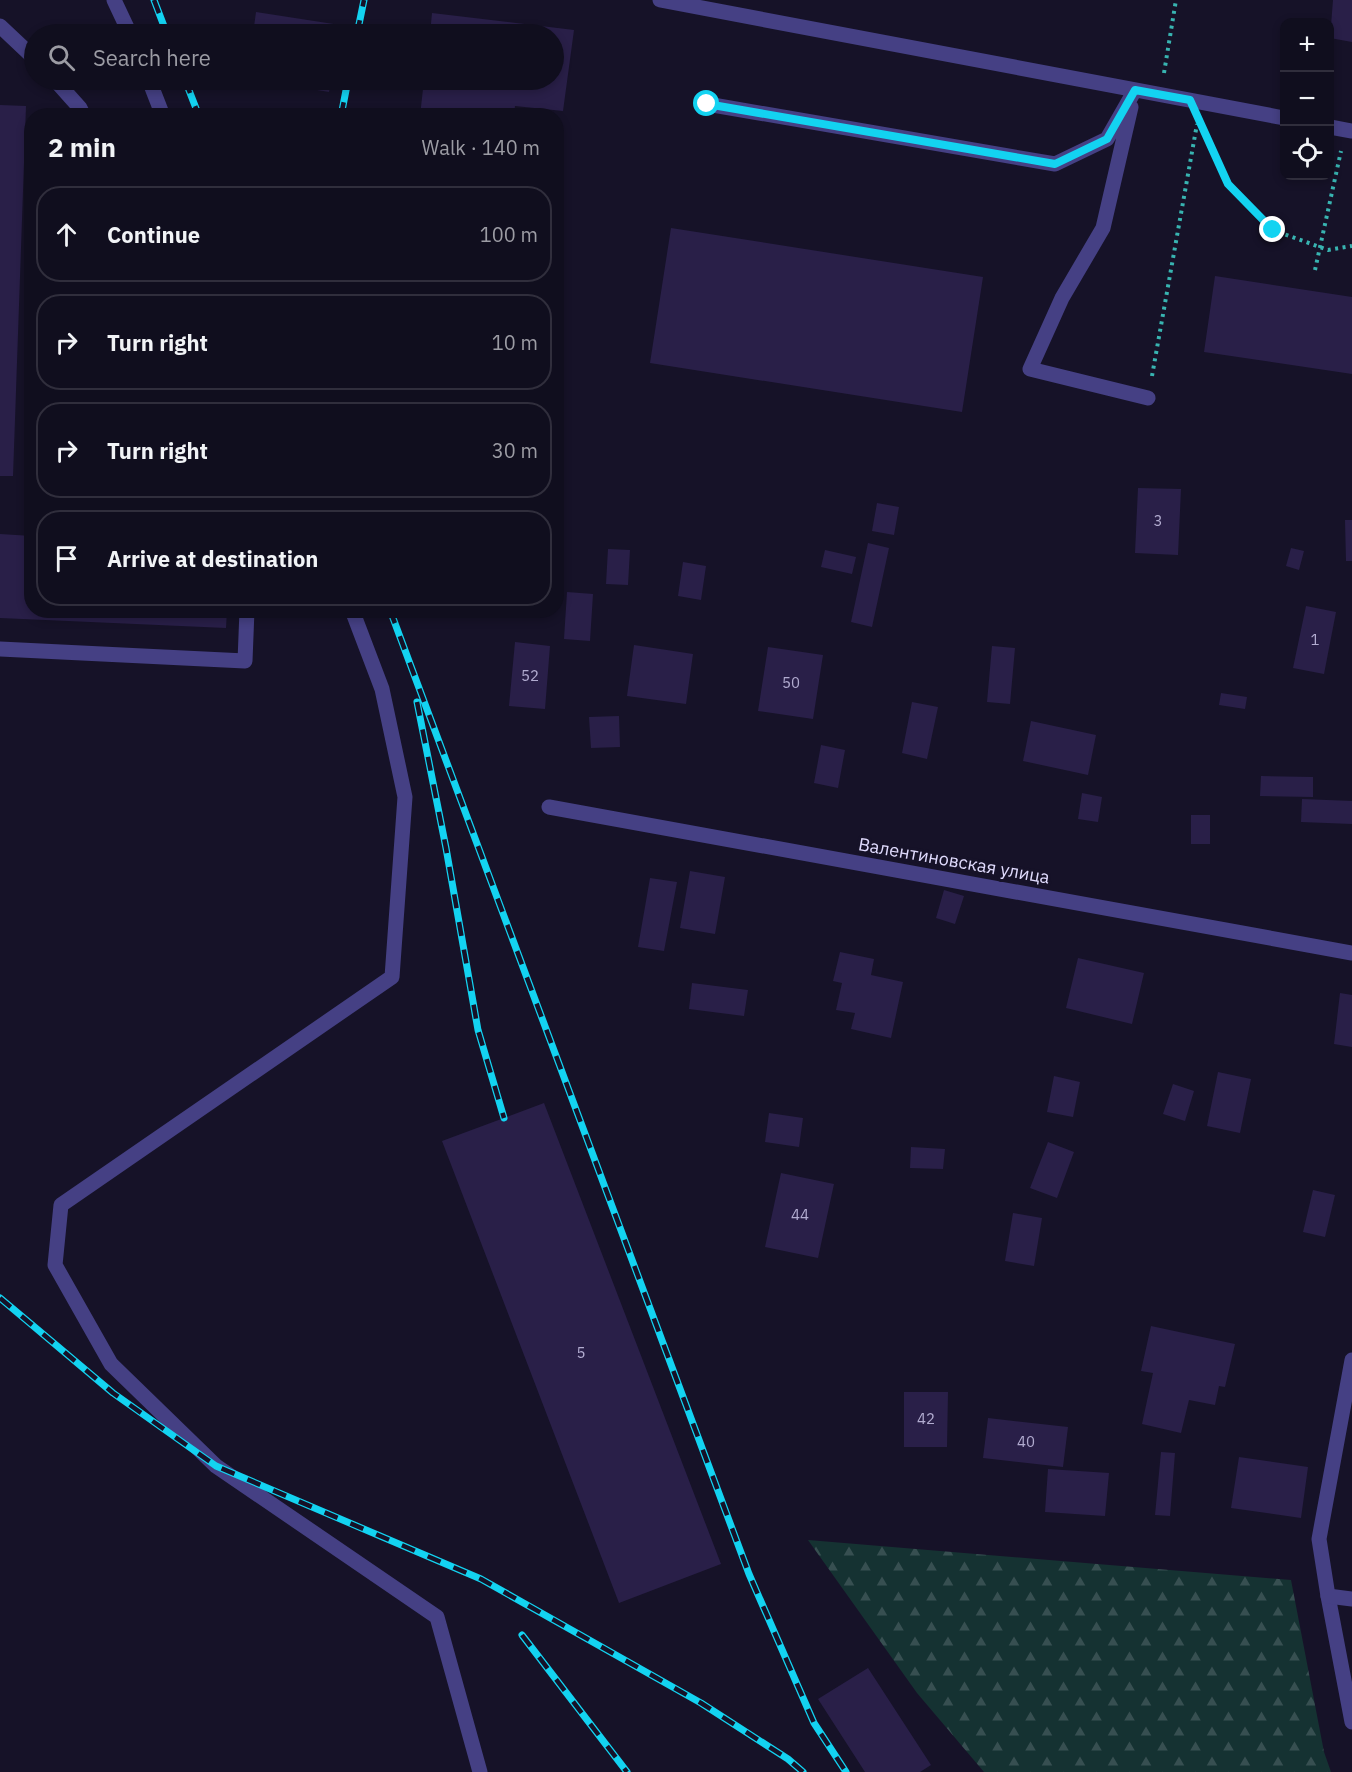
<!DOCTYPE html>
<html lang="en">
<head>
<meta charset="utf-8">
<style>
  :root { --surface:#100e1e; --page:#1e1c2b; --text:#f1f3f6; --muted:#9c9ca4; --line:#302e3c }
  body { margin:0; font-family:"IBM Plex Sans",sans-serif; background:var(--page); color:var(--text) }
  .controls { position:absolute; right:18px; top:18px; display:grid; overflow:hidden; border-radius:12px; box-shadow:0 3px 9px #0003 }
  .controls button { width:54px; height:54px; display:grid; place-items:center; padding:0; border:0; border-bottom:2px solid var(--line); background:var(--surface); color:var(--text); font:30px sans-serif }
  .stop { position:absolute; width:18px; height:18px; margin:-14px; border:4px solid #13d3f1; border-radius:50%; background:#fff }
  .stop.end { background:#13d3f1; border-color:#fff; box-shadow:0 2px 6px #0008 }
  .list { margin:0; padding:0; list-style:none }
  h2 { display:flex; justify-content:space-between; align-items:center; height:78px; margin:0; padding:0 24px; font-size:26px }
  h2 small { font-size:20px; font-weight:400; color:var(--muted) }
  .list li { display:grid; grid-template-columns:39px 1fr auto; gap:18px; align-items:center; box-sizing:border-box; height:96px; margin:0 12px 12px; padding:0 12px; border:2px solid var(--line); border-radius:24px }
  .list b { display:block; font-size:22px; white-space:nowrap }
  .list em { font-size:20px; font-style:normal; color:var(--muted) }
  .icon { flex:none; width:33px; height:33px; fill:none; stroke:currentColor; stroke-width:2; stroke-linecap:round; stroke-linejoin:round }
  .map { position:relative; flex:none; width:1352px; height:1772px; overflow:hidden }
  .search { position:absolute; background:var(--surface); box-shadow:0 3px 9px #0003; left:24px; top:24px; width:540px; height:66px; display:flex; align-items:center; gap:15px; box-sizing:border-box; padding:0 21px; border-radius:33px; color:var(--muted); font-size:22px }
  .panel { position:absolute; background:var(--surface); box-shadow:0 3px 9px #0003; left:24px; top:108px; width:540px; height:510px; border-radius:24px }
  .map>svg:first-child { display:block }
  .forest { fill:url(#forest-firs) }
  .building { fill:#291f48 }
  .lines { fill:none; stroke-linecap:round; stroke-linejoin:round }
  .path { stroke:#38b4b1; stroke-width:4; stroke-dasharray:3 4.5; stroke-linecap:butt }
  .lane { stroke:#454084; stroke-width:15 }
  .street { stroke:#454084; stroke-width:15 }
  .rail-casing { stroke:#13d3f1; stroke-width:7 }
  .rail { stroke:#161228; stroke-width:4.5; stroke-dasharray:14; stroke-linecap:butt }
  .route { stroke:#13d3f1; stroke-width:8 }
  .labels { text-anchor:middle; stroke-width:6; stroke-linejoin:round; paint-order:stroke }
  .number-label { font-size:15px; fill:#b2acd0 }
  .street-label { font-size:18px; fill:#e0dbfd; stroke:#161228 }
</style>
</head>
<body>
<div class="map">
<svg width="1352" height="1772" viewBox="0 0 1352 1772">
  <defs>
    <pattern id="forest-firs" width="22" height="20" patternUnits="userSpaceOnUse" patternTransform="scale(1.5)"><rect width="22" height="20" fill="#153232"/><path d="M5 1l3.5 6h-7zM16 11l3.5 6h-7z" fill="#374f51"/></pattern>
  </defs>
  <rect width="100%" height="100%" fill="#161228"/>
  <!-- forest -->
  <path class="forest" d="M 808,1540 L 1291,1580 L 1324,1752 L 1331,1772 L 984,1772 L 917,1693 Z"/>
  <!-- building -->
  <path class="building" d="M 1333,0 L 1352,0 L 1352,42 L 1330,38 Z
    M 256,12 L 340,25 L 338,34 L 253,34 Z
    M 432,13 L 574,30 L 563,111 L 515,106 L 514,116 L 420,116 L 424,80 L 554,80 L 554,34 L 430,34 Z
    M 257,80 L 331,80 L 329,92 Z
    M 0,105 L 26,106 L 13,476 L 0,476 Z
    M 671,228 L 983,277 L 962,412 L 650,363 Z
    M 1215,276 L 1352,297 L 1352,374 L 1204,352 Z
    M 1138,488 L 1181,489 L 1178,555 L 1135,553 Z
    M 877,503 L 899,507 L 894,535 L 872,531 Z
    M 1345,520 L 1352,520 L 1352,561 L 1346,561 Z
    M 0,534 L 32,536 L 32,610 L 227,610 L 226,628 L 0,618 Z
    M 868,543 L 889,548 L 872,627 L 851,622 Z
    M 1291,548 L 1304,551 L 1299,570 L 1286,566 Z
    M 608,549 L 630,550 L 628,585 L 606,584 Z
    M 825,550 L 856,557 L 852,574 L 821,567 Z
    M 683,562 L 706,566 L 701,600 L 678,596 Z
    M 567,592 L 593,594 L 590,641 L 564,639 Z
    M 1306,606 L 1336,612 L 1324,674 L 1293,668 Z
    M 515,642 L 550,646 L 545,709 L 509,706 Z
    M 634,645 L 693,654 L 686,704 L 627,696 Z
    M 992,646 L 1015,648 L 1010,704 L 987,702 Z
    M 768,647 L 823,655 L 813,719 L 758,711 Z
    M 1221,693 L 1247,697 L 1245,709 L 1219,705 Z
    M 912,702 L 938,707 L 927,759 L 902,753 Z
    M 619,716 L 620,747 L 591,748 L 589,717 Z
    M 1031,721 L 1096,735 L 1088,775 L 1023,761 Z
    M 821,745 L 845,750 L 838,788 L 814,783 Z
    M 1261,776 L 1313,777 L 1313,797 L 1260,796 Z
    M 1082,793 L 1102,797 L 1098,822 L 1078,819 Z
    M 1302,799 L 1352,801 L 1352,824 L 1301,822 Z
    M 1191,815 L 1210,815 L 1210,844 L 1191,844 Z
    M 690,871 L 725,877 L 715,934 L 680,928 Z
    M 650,878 L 677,882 L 664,951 L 638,947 Z
    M 944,890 L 964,896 L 955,924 L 936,918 Z
    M 840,952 L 874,959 L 871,975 L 903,982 L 891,1038 L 851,1029 L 855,1013 L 836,1010 L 842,983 L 833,981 Z
    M 1078,958 L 1144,973 L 1132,1024 L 1066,1008 Z
    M 692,983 L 748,990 L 744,1016 L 689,1009 Z
    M 1340,993 L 1352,995 L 1352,1047 L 1334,1044 Z
    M 1218,1072 L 1251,1079 L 1240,1133 L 1207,1126 Z
    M 1054,1076 L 1080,1082 L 1073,1117 L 1047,1112 Z
    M 1173,1084 L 1194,1091 L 1185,1121 L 1163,1114 Z
    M 544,1103 L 721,1564 L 619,1603 L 442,1141 Z
    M 769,1113 L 803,1118 L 799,1147 L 765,1142 Z
    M 1048,1142 L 1074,1152 L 1057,1198 L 1030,1188 Z
    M 911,1147 L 945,1149 L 943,1169 L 910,1168 Z
    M 781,1173 L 834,1184 L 818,1258 L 765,1247 Z
    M 1313,1190 L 1335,1195 L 1325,1237 L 1303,1232 Z
    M 1013,1213 L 1042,1218 L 1034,1266 L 1005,1261 Z
    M 1151,1326 L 1235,1344 L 1225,1387 L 1219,1386 L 1215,1405 L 1189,1400 L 1181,1433 L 1142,1424 L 1153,1373 L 1141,1371 Z
    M 904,1392 L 948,1392 L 947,1447 L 904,1447 Z
    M 988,1418 L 1068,1427 L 1063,1467 L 983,1458 Z
    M 1161,1452 L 1175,1453 L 1170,1516 L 1155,1515 Z
    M 1239,1457 L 1308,1467 L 1301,1518 L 1231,1508 Z
    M 1048,1469 L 1109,1473 L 1105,1516 L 1045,1512 Z
    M 868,1668 L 931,1765 L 920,1772 L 865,1772 L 818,1699 Z"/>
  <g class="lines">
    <!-- path -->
    <path class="path" d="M 1164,73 L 1176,0
      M 1201,125 L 1228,184 L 1273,230 L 1328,250 L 1352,246
      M 1315,270 L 1341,151
      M 1152,376 L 1197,124"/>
    <!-- lane -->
    <path class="lane" d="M 114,0 L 130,34
      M 660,0 L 1284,118
      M 0,26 L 34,58
      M 55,80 L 80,108 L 84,116
      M 149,80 L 163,116
      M 707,104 L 1055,164 L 1107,139 L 1135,90
      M 1131,107 L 1103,228 L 1062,298 L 1030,369 L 1148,398
      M 1330,127 L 1352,131
      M 352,610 L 382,689 L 405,797 L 392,977 L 61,1205 L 55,1265 L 111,1364 L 216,1466 L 437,1617 L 480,1772
      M 0,649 L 245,661 L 247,610
      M 1328,1596 L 1352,1722"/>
    <!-- street -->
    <path class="street" d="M 549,807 L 1352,953
      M 1352,1360 L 1319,1539 L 1328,1596 L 1352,1599"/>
    <defs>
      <path id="rail" d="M 154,0 L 167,34
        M 357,34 L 364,0
        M 185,80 L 199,116
        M 341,116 L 348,80
        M 390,610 L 749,1574 L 814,1723 L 846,1772
        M 417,702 L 446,848 L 478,1030 L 504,1118
        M 0,1298 L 113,1393 L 216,1466 L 481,1579 L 701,1703 L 788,1759 L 803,1772
        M 522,1635 L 627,1772"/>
    </defs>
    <!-- rail casing -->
    <use href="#rail" class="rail-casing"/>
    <!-- rail -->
    <use href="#rail" class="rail"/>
  </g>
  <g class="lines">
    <!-- route -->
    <path class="route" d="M 707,104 L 1055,164 L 1107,139 L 1135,90 L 1190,100 L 1228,184 L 1273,230"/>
  </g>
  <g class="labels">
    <!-- number labels -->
    <g class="number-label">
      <text x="1158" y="526">3</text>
      <text x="1315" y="645">1</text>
      <text x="530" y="681">52</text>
      <text x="791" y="688">50</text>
      <text x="800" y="1220">44</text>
      <text x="581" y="1358">5</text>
      <text x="926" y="1424">42</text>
      <text x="1026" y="1447">40</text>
    </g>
    <!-- street labels -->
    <g class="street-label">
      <text transform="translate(954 861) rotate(10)" y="6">Валентиновская улица</text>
    </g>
  </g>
</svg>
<div class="controls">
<button>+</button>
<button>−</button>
<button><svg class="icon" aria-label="locate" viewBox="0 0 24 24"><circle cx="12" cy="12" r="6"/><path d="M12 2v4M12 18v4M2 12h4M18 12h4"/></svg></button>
</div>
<div class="stop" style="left:707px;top:104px"></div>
<div class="stop end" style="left:1273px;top:230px"></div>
<div class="search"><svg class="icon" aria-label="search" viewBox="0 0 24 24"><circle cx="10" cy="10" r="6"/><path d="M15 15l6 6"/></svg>Search here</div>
<section class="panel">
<h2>2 min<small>Walk · 140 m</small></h2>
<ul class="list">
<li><svg class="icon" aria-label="ahead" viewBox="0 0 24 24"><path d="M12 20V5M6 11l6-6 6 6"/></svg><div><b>Continue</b></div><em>100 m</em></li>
<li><svg class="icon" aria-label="right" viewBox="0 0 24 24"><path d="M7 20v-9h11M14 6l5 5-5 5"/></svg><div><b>Turn right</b></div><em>10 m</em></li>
<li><svg class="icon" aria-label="right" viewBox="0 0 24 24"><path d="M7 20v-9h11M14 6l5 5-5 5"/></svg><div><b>Turn right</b></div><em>30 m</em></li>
<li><svg class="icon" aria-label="arrive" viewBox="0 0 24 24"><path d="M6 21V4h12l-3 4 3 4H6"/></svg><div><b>Arrive at destination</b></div></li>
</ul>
</section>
</div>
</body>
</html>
